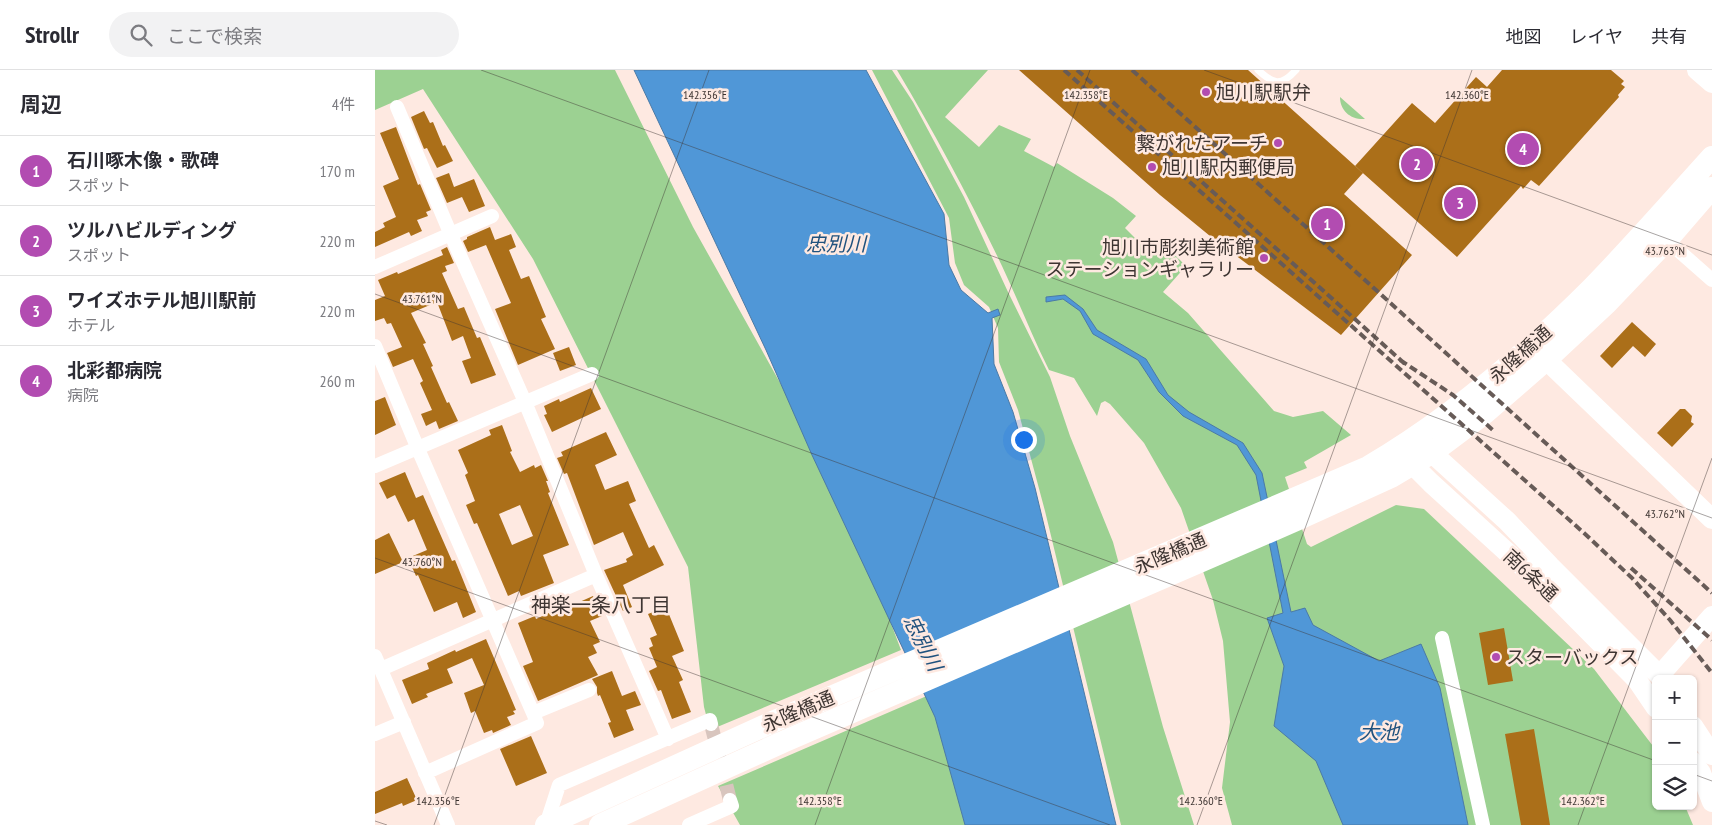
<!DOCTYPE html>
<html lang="ja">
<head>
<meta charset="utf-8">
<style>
  :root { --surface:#fff; --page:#f2f2f3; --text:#2b2b33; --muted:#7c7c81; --line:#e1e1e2; --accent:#b24cb1 }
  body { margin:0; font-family:"PT Sans Narrow","Noto Sans JP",sans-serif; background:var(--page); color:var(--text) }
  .controls { position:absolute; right:15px; bottom:15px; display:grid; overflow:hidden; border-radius:8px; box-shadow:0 1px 4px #0004 }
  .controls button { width:45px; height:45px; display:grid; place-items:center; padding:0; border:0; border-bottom:1px solid var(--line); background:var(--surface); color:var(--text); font:25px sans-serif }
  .you { position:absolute; left:648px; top:369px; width:18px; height:18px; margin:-12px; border:4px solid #fff; border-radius:50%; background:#1a73e8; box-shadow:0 0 0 8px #1a73e833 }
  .badge { display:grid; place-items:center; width:32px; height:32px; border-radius:50%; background:var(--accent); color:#fff; font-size:16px; font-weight:700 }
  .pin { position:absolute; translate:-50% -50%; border:2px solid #fff; box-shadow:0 1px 5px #0006 }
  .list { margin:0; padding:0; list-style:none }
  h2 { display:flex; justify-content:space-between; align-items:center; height:65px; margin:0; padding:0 20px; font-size:21px }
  h2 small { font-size:16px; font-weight:400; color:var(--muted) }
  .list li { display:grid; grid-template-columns:32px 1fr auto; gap:15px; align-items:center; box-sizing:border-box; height:70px; padding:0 20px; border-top:1px solid var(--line) }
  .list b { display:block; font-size:19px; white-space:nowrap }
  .list p { margin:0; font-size:16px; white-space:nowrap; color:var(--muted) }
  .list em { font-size:16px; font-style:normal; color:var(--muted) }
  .icon { flex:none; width:28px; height:28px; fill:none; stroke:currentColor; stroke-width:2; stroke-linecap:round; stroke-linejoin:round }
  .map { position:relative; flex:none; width:1337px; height:755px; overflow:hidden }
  header { display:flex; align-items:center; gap:30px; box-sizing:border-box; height:70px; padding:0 25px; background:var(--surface); border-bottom:1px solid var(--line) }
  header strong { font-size:24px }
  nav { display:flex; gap:28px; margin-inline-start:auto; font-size:18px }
  .search { width:350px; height:45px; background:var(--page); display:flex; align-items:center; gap:12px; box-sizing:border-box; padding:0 18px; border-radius:28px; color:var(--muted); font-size:19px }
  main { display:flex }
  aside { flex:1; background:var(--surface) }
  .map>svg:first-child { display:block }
  .green { fill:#9cd192 }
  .water { fill:#5097d7; stroke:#4b7aa6 }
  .building { fill:#ab6f19; fill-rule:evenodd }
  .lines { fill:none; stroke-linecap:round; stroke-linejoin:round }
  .street-tunnel { stroke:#d8c5be; stroke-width:14; stroke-dasharray:14 7; stroke-linecap:butt }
  .lane { stroke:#fff; stroke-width:7 }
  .street { stroke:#fff; stroke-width:14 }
  .secondary { stroke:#fff; stroke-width:20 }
  .primary { stroke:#fff; stroke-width:22 }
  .rail { stroke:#675b57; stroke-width:4; stroke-dasharray:8 4; stroke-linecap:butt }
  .ticks { fill:none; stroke:#3e3532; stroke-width:1; stroke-opacity:0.45 }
  .poi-dot { fill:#b24cb1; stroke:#fee9e1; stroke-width:2 }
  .labels { text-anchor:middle; stroke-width:5; stroke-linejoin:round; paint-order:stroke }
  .poi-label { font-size:19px; fill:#3e3532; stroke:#fee9e1; text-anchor:start }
  .street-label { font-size:19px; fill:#3e3532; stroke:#fee9e1 }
  .water-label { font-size:20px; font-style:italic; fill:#20527e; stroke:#fee9e1 }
  .neighbourhood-label { font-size:20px; fill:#3e3532; stroke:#fee9e1 }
  .ticks-label { font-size:12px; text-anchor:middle; fill:#3e3532; stroke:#fee9e1; stroke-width:5; stroke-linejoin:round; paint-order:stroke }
</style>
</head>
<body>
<header>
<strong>Strollr</strong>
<div class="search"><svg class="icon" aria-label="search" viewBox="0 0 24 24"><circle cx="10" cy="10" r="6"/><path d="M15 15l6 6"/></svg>ここで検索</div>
<nav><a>地図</a><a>レイヤ</a><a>共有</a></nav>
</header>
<main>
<aside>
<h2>周辺<small>4件</small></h2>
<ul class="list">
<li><span class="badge">1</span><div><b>石川啄木像・歌碑</b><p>スポット</p></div><em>170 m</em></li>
<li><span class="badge">2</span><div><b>ツルハビルディング</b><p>スポット</p></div><em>220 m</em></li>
<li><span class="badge">3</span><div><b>ワイズホテル旭川駅前</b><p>ホテル</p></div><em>220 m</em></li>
<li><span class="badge">4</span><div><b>北彩都病院</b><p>病院</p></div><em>260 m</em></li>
</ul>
</aside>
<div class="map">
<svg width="1337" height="755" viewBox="0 0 1337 755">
  <rect width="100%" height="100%" fill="#fee9e1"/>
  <!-- green -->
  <path class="green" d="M 0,0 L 240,0 L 318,157 L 418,336 L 486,474 L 526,580 L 335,660 L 329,637 L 313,497 L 158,189 L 48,19 L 0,40 Z
    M 497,0 L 517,0 L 538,32 L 589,127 L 633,222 L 675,307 L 695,366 L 738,472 L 788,657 L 819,755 L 746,755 L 670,441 L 643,340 L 624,292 L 623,258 L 614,237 L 589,215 L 580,193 L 574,148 Z
    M 522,0 L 613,0 L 570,47 L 604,77 L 624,55 L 656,69 L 649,81 L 679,97 L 682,93 L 738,128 L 761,146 L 750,158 L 773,181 L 786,171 L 811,196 L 788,222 L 813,243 L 899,341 L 918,347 L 948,341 L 976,365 L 929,392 L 932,398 L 910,407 L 932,474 L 936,477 L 1021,435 L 1049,439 L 1219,599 L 1281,680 L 1281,736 L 1310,736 L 1318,755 L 857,755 L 847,718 L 855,652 L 848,571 L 838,530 L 806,438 L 769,373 L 735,334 L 730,331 L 726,333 L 722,346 L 699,308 L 674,300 C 657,266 643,230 627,196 C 595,129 560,64 522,0 Z
    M 965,27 L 990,49 C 976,50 965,41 965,27 Z
    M 554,625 L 594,755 L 365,755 L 343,716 Z"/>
  <!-- water -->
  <path class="water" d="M 259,0 L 491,0 L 569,144 L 574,195 L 586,220 L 613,243 L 623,239 L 625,245 L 617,248 L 619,294 L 638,342 L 660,418 L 741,755 L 590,755 L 560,647 L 437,385 L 391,280 Z
    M 690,225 L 708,239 L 722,260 L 771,289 L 793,325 L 814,342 L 868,373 L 887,403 L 916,542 L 930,538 L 938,555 L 1004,591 L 1046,574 L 1065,618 L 1093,755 L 968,755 L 941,691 L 899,656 L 909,596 L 892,548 L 908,543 L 881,405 L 862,375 L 808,346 L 784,322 L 763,290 L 718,264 L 705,241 L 688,229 L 671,232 L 671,227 Z"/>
  <!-- building -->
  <path class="building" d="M 644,0 L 873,0 L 988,103 L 969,124 L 1037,185 L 966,265 L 835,166 L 785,125 Z
    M 1127,0 L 1236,0 L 1249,11 L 1246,14 L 1250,17 L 1243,25 L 1244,27 L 1164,116 L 1156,110 L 1148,119 L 1146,116 L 1082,187 L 980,96 L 1037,33 L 1060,53 L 1101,7 L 1112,17 Z
    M 49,41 L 55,53 L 58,52 L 68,76 L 70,75 L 78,91 L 62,98 L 52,78 L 49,79 L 36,47 Z
    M 21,57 L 43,115 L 45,114 L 56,140 L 51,142 L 53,146 L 42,150 L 47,161 L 36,166 L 34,162 L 0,177 L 0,162 L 10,157 L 8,153 L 21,147 L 8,116 L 24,109 L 5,63 Z
    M 74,103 L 79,117 L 99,109 L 110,136 L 94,142 L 87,127 L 72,133 L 61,108 Z
    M 115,157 L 120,170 L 136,164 L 141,177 L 134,180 L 146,209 L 154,206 L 171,247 L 166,249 L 180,279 L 143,295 L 120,239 L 136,233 L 111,175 L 93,182 L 88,171 L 92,169 L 92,167 Z
    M 72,177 L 79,193 L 70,196 L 72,201 L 67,203 L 83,239 L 89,237 L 102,268 L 105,267 L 121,305 L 96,314 L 87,291 L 96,288 L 88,266 L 77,271 L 62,232 L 36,243 L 51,273 L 48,274 L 58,296 L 56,297 L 72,333 L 74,332 L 83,351 L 64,359 L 61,351 L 51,356 L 46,344 L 57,340 L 45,313 L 48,311 L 38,289 L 18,297 L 12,283 L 27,277 L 16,253 L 12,254 L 9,248 L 0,251 L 0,230 L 10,226 L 3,210 L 22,202 L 23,204 L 68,185 L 66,180 Z
    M 1257,252 L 1281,274 L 1270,287 L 1258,276 L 1237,298 L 1225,286 Z
    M 194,277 L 201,295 L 185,301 L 178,283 Z
    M 216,318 L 226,339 L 177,362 L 169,345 L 172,344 L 169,336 L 184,329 L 185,332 Z
    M 10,327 L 21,355 L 0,365 L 0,331 Z
    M 1305,339 L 1310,339 L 1317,346 L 1316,352 L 1319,354 L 1297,377 L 1282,363 Z
    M 127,355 L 137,381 L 135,382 L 145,402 L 159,395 L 160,398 L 166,395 L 173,411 L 171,411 L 175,422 L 173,423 L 194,475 L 168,485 L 179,513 L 146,526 L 144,521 L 133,526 L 102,453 L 99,454 L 91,435 L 100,431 L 90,405 L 93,403 L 83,380 L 116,365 L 114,360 ZM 145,435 L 158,466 L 137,475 L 124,444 Z
    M 231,362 L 242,385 L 220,395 L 230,420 L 253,411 L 261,431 L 254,434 L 274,478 L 279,475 L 289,495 L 248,515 L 257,537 L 248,541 L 229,500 L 252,492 L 251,489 L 258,485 L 248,462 L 219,475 L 192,403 L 189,404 L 182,388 L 188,386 L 186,382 Z
    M 30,402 L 41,428 L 48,425 L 77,491 L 80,490 L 101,542 L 88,548 L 82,532 L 59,542 L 43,505 L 41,506 L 33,488 L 52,480 L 39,449 L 33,452 L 20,425 L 12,429 L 4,413 Z
    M 14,463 L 28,492 L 0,504 L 0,470 Z
    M 218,526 L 227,546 L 215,551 L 225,572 L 218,575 L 222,583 L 213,587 L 223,605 L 163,631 L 148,596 L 158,592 L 143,553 L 160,546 L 161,549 L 174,543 L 175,545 Z
    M 291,537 L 309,581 L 297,586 L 308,610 L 304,612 L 316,642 L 297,649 L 286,620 L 283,621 L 274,601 L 282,597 L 274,578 L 278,576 L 275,568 L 282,565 L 273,544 Z
    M 1129,558 L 1138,611 L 1113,615 L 1104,563 Z
    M 111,569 L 141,640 L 138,641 L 140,644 L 132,647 L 136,655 L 118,663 L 117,660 L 109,663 L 100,641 L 96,643 L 89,623 L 109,615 L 97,588 L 72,599 L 78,613 L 51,624 L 53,627 L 37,634 L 27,610 L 54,599 L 52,593 L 80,580 L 81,582 Z
    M 237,601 L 247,626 L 260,621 L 266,635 L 251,640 L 259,660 L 239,668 L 233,653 L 236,652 L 225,625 L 223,626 L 222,623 L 222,617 L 217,609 Z
    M 1159,659 L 1175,755 L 1146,755 L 1130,664 Z
    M 156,666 L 172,703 L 141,716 L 125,679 Z
    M 32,708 L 42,730 L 28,736 L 27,733 L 0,744 L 0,722 Z"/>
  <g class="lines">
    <!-- street-tunnel -->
    <path class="street-tunnel" d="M 336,654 L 355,730"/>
    <!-- lane -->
    <path class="lane" d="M 883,0 C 898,14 906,17 921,0"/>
    <!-- street -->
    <path class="street" d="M 22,37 L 76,165 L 150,332 L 221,505 L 293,669
      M 1287,166 L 1337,210
      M 0,197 L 117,146
      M 0,276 L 43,379 L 158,643 L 214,620
      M 0,396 L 217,304
      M 1067,568 L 1108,755
      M 0,586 L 73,755
      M 6,599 L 221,505
      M 0,664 L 29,652
      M 50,703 L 162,653 L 158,643
      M 171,755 L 184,715 L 335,650 L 336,654
      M 314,755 L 357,736 L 355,730"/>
    <!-- secondary -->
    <path class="secondary" d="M 1322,0 L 1337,13
      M 1160,279 L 1337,449
      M 1045,372 L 1132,451 L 1175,496 L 1288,609
      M 1029,381 L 1037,394 L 1056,413 L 1168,515 L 1262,610 L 1281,638
      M 1285,605 L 1337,546
      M 1318,656 L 1337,685
      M 1318,692 L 1326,703 L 1337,732"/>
    <!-- primary -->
    <path class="primary" d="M 171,755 L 402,650 L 993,397 C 1075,349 1149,286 1217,218 C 1258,176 1297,131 1337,87
      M 225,755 L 410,671 L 926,448 L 1016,407 L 1058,382 L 1110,343 L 1171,290 L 1232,233 L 1292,170 L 1337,118"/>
    <!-- rail -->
    <path class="rail" d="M 689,0 L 1209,463 L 1257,508 L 1295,550 L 1337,603
      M 702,0 L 1030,294
      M 757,0 L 1337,523
      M 1025,290 L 1078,325 L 1119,361
      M 1256,498 L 1337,570"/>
  </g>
  <!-- ticks -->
  <path class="ticks" d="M 106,0 L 1337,448M 829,0 L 1337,185M 0,224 L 1281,691M 0,488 L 735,755M 1318,704 L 1337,711M 0,751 L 12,755M 59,755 L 334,0M 440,755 L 715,0M 822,755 L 1097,0M 1203,755 L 1337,388"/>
  <!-- markers -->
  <g class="poi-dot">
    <circle cx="831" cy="22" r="5"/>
    <circle cx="903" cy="73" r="5"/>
    <circle cx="777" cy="97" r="5"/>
    <circle cx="889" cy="188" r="5"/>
    <circle cx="1121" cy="587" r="5"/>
  </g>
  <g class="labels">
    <!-- poi labels -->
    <g class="poi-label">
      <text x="841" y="29">旭川駅駅弁</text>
      <text x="893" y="80" text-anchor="end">繋がれたアーチ</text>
      <text x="787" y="104">旭川駅内郵便局</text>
      <text x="879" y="184" text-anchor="end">旭川市彫刻美術館<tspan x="879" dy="22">ステーションギャラリー</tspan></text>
      <text x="1131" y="594">スターバックス</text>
    </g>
    <!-- street labels -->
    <g class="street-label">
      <text transform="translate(1145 284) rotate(-42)" y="7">永隆橋通</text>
      <text transform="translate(795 483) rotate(-23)" y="7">永隆橋通</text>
      <text transform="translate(1156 505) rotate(43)" y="7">南6条通</text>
      <text transform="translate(423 641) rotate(-23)" y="7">永隆橋通</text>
    </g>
    <!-- water labels -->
    <g class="water-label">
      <text x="461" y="181">忠別川</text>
      <text transform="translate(548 573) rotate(63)" y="7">忠別川</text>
      <text x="1004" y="669">大池</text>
    </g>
    <!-- neighbourhood labels -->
    <g class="neighbourhood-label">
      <text x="226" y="542">神楽一条八丁目</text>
    </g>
  </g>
  <g class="ticks-label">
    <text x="330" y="29">142.356°E</text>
    <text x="711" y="29">142.358°E</text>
    <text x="1092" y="29">142.360°E</text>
    <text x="1290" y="185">43.763°N</text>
    <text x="47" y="233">43.761°N</text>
    <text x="1290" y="448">43.762°N</text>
    <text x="47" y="496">43.760°N</text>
    <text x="63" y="735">142.356°E</text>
    <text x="445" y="735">142.358°E</text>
    <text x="826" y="735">142.360°E</text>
    <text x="1208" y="735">142.362°E</text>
  </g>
</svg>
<div class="controls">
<button>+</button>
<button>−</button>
<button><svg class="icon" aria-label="layers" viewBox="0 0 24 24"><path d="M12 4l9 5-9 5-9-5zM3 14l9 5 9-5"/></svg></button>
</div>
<div class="you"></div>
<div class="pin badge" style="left:952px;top:154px">1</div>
<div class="pin badge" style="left:1042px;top:94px">2</div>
<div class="pin badge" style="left:1085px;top:133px">3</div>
<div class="pin badge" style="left:1148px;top:79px">4</div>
</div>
</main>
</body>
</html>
